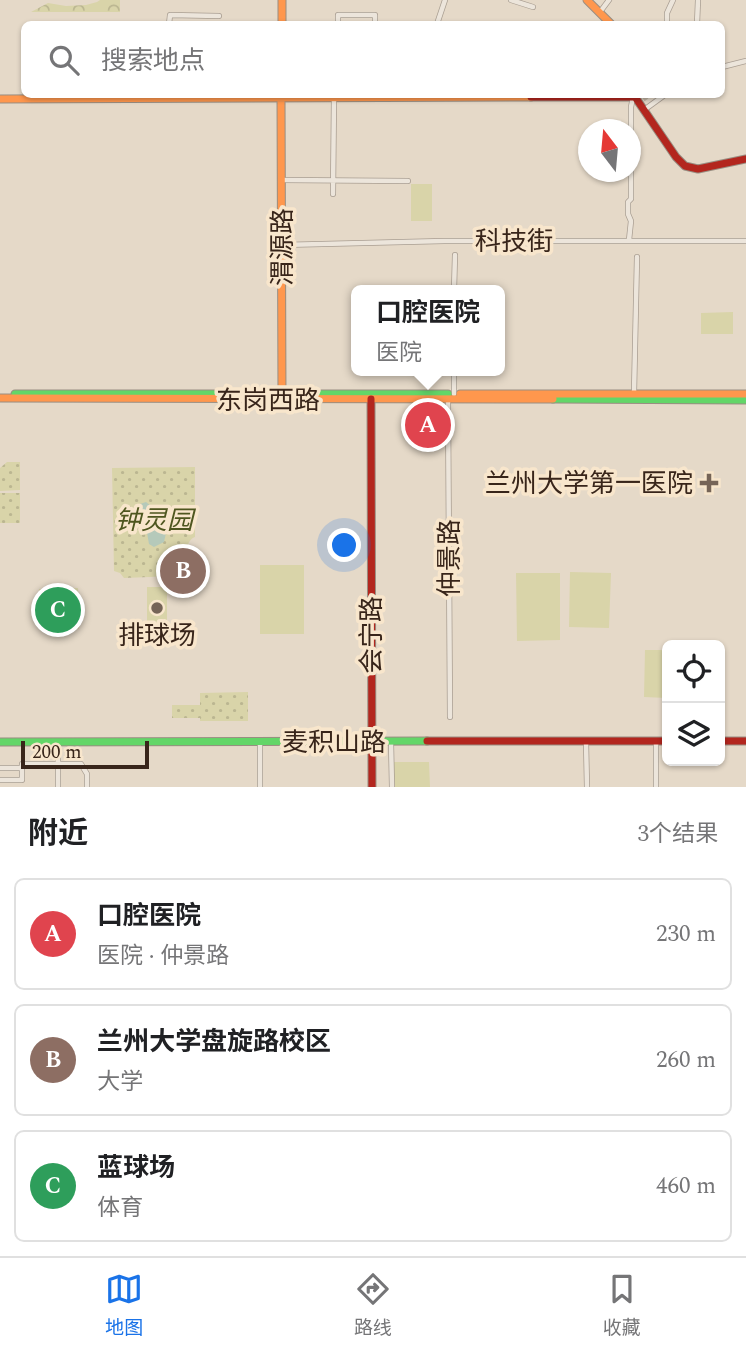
<!DOCTYPE html>
<html lang="zh">
<head>
<meta charset="utf-8">
<style>
  :root { --surface:#fff; --page:#f2f2f2; --text:#202124; --muted:#757577; --line:#e0e0e0; --accent:#1a73e8 }
  body { margin:0; font-family:Spectral,"Noto Sans SC",serif; background:var(--page); color:var(--text) }
  .controls { position:absolute; right:21px; bottom:21px; display:grid; overflow:hidden; border-radius:10px; box-shadow:0 2px 5px #0004 }
  .controls button { width:63px; height:63px; display:grid; place-items:center; padding:0; border:0; border-bottom:2px solid var(--line); background:var(--surface); color:var(--text); font:35px sans-serif }
  .compass { position:absolute; left:578px; top:119px; width:63px; height:63px; border-radius:50%; background:var(--surface); box-shadow:0 2px 5px #0004; rotate:344deg }
  .scale { position:absolute; left:21px; bottom:18px; width:128px; box-sizing:border-box; padding-left:7px; border:4px solid #38251a; border-top:0; font-size:19px; line-height:24px; white-space:nowrap; color:#38251a; -webkit-text-stroke:5px #f8e6cc; paint-order:stroke }
  .you { position:absolute; left:345px; top:546px; width:24px; height:24px; margin:-18px; border:5px solid #fff; border-radius:50%; background:#1a73e8; box-shadow:0 0 0 10px #1a73e833 }
  .badge { display:grid; place-items:center; width:46px; height:46px; border-radius:50%; background:var(--accent); color:#fff; font-size:23px; font-weight:700 }
  .pin { position:absolute; translate:-50% -50%; border:4px solid #fff; box-shadow:0 2px 7px #0006 }
  .popup { position:absolute; left:351px; top:285px; width:154px; height:91px; box-sizing:border-box; display:grid; place-content:center; border-radius:10px; background:var(--surface); filter:drop-shadow(0 2px 5px #0005); font-size:23px; white-space:nowrap; color:var(--muted) }
  .popup b { font-size:26px; color:var(--text) }
  .popup::after { content:''; position:absolute; left:50%; top:100%; margin-left:-14px; border:14px solid transparent; border-top-color:var(--surface) }
  .list { margin:0; padding:0; list-style:none }
  h2 { display:flex; justify-content:space-between; align-items:center; height:91px; margin:0; padding:0 28px; font-size:30px }
  h2 small { font-size:23px; font-weight:400; color:var(--muted) }
  .list li { display:grid; grid-template-columns:46px 1fr auto; gap:21px; align-items:center; box-sizing:border-box; height:112px; margin:0 14px 14px; padding:0 14px; border:2px solid var(--line); border-radius:10px }
  .list b { display:block; font-size:26px; white-space:nowrap }
  .list p { margin:0; font-size:23px; white-space:nowrap; color:var(--muted) }
  .list em { font-size:23px; font-style:normal; color:var(--muted) }
  .icon { flex:none; width:38px; height:38px; fill:none; stroke:currentColor; stroke-width:2; stroke-linecap:round; stroke-linejoin:round }
  .map { position:relative; flex:none; width:746px; height:787px; overflow:hidden }
  .search { position:absolute; background:var(--surface); box-shadow:0 2px 5px #0004; left:21px; right:21px; top:21px; height:77px; display:flex; align-items:center; gap:18px; box-sizing:border-box; padding:0 24px; border-radius:10px; color:var(--muted); font-size:26px }
  .sheet { height:469px; background:var(--surface) }
  nav { display:flex; justify-content:space-around; align-items:center; box-sizing:border-box; height:98px; border-top:2px solid var(--line); background:var(--surface); font-size:19px; color:var(--muted) }
  nav a { display:grid; justify-items:center; gap:4px }
  nav .on { color:var(--accent) }
  .map>svg:first-child { display:block }
  .grass { fill:url(#grass-dots) }
  .forest { fill:url(#forest-crowns) }
  .garden { fill:#d9d4a9 }
  .water { fill:#b5c9ba }
  .lines { fill:none; stroke-linecap:round; stroke-linejoin:round }
  .street-tunnel { stroke:#c2b5a5; stroke-width:4.5; stroke-dasharray:4.5 2; stroke-linecap:butt }
  .street-casing { stroke:#a99e92; stroke-width:6 }
  .fast-casing { stroke:#998e82; stroke-width:9 }
  .slow-casing { stroke:#998e82; stroke-width:9 }
  .jam-casing { stroke:#998e82; stroke-width:9 }
  .street { stroke:#ece5db; stroke-width:4.5 }
  .fast { stroke:#63d668; stroke-width:7 }
  .slow { stroke:#ff974d; stroke-width:7 }
  .jam { stroke:#b3261e; stroke-width:7 }
  .poi-dot { fill:#756457; stroke:#f8e6cc; stroke-width:2.5 }
  .labels { text-anchor:middle; stroke-width:7; stroke-linejoin:round; paint-order:stroke }
  .street-label { font-size:26px; fill:#38251a; stroke:#f8e6cc }
  .poi-label { font-size:26px; fill:#38251a; stroke:#f8e6cc; text-anchor:end }
  .park-label { font-size:26px; font-style:italic; fill:#4e561f; stroke:#f8e6cc }
</style>
</head>
<body>
<div class="map">
<svg width="746" height="787" viewBox="0 0 746 787">
  <defs>
    <pattern id="grass-dots" width="8" height="8" patternUnits="userSpaceOnUse" patternTransform="scale(1.75)"><rect width="8" height="8" fill="#d9d4a9"/><path d="M2 2h.1M6 6h.1" fill="none" stroke="#bbb691" stroke-width="1.8" stroke-linecap="round"/></pattern>
    <pattern id="forest-crowns" width="20" height="18" patternUnits="userSpaceOnUse" patternTransform="scale(1.75)"><rect width="20" height="18" fill="#d9d4a9"/><path d="M2 6a3 3 0 1 1 6 0M12 15a3 3 0 1 1 6 0" fill="none" stroke="#bbb691"/></pattern>
  </defs>
  <rect width="100%" height="100%" fill="#e5d9c8"/>
  <!-- grass -->
  <path class="grass" d="M 7,462 L 20,462 L 20,490 L 0,491 L 0,468 Z
    M 195,467 L 195,537 C 185,541 188,552 187,561 L 177,562 L 175,576 L 124,578 L 120,573 L 114,571 L 112,468 Z
    M 0,493 L 20,493 L 20,523 L 0,523 Z
    M 248,692 L 248,721 L 200,721 L 200,718 L 172,718 L 172,705 L 200,705 L 200,693 Z"/>
  <!-- forest -->
  <path class="forest" d="M 100,0 L 120,0 L 120,12 L 31,12 L 48,3 L 66,6 L 86,5 L 97,2 Z"/>
  <!-- garden -->
  <path class="garden" d="M 411,184 L 432,184 L 432,221 L 411,221 Z
    M 733,312 L 733,334 L 701,334 L 701,313 Z
    M 260,565 L 304,565 L 304,634 L 260,634 Z
    M 570,572 L 611,573 L 609,628 L 569,627 Z
    M 516,573 L 560,573 L 560,640 L 517,641 Z
    M 147,587 L 167,587 L 167,629 L 147,629 Z
    M 78,588 L 79,629 L 39,629 L 39,589 Z
    M 645,650 L 667,650 L 667,698 L 644,697 Z
    M 393,762 L 429,762 L 430,787 L 393,787 Z"/>
  <!-- water -->
  <path class="water" d="M 146,502 L 151,506 L 149,510 L 157,514 L 160,526 L 166,533 L 164,542 L 154,547 L 149,544 L 146,527 L 146,515 L 133,514 L 133,510 L 139,505 L 138,508 L 141,509 L 143,506 L 140,504 Z"/>
  <g class="lines">
    <!-- street-tunnel -->
    <path class="street-tunnel" d="M 618,24 L 619,24
      M 638,103 L 651,94"/>
    <defs>
      <path id="street" d="M 511,0 L 533,7
        M 600,12 L 609,0
        M 169,24 L 170,15 L 219,16
        M 338,24 L 338,15 L 375,15 L 375,24
        M 437,24 L 445,0
        M 667,24 L 667,13 L 673,0
        M 697,24 L 698,0
        M 722,67 L 746,61
        M 644,110 L 666,94
        M 282,180 L 408,181
        M 333,194 L 334,97
        M 629,240 L 631,221 L 628,214 L 628,202 L 631,199 L 631,107 L 633,97
        M 282,245 L 444,241 L 746,241
        M 378,289 L 446,290
        M 454,290 L 455,255
        M 634,393 L 637,257
        M 454,394 L 454,371
        M 448,400 L 450,717
        M 260,742 L 260,787
        M 391,742 L 392,787
        M 586,742 L 587,787
        M 0,768 L 22,768 L 22,764 L 81,764 L 87,774 L 87,787
        M 0,780 L 22,780 L 22,768
        M 58,787 L 58,742
        M 656,787 L 656,741"/>
      <path id="fast" d="M 15,394 L 448,394
        M 553,399 L 746,400
        M 0,742 L 427,741"/>
      <path id="slow" d="M 282,0 L 282,24
        M 587,0 L 611,24
        M 281,96 L 282,397
        M 0,99 L 531,97
        M 460,394 L 746,394
        M 0,398 L 553,399"/>
      <path id="jam" d="M 633,94 L 676,157 L 685,166 L 698,169 L 746,159
        M 531,97 L 633,97
        M 371,399 L 372,787
        M 427,741 L 667,741
        M 720,741 L 746,741"/>
    </defs>
    <!-- street casing -->
    <use href="#street" class="street-casing"/>
    <!-- fast casing -->
    <use href="#fast" class="fast-casing"/>
    <!-- slow casing -->
    <use href="#slow" class="slow-casing"/>
    <!-- jam casing -->
    <use href="#jam" class="jam-casing"/>
    <!-- street -->
    <use href="#street" class="street"/>
    <!-- fast -->
    <use href="#fast" class="fast"/>
    <!-- slow -->
    <use href="#slow" class="slow"/>
    <!-- jam -->
    <use href="#jam" class="jam"/>
  </g>
  <!-- markers -->
  <g class="poi-dot">
    <path d="M705.5 472.5h7v7h7v7h-7v7h-7v-7h-7v-7h7z"/>
    <circle cx="157" cy="608" r="7"/>
  </g>
  <g class="labels">
    <!-- street labels -->
    <g class="street-label">
      <text x="514" y="250">科技街</text>
      <text transform="translate(282 247) rotate(-90)" y="9">渭源路</text>
      <text x="268" y="409">东岗西路</text>
      <text transform="translate(449 558) rotate(-90)" y="9">仲景路</text>
      <text transform="translate(371 635) rotate(-90)" y="9">会宁路</text>
      <text x="334" y="751">麦积山路</text>
    </g>
    <!-- poi labels -->
    <g class="poi-label">
      <text x="693" y="492">兰州大学第一医院</text>
      <text x="157" y="644" text-anchor="middle">排球场</text>
    </g>
    <!-- park labels -->
    <g class="park-label">
      <text x="154" y="529">钟灵园</text>
    </g>
  </g>
</svg>
<div class="controls">
<button><svg class="icon" aria-label="locate" viewBox="0 0 24 24"><circle cx="12" cy="12" r="6"/><path d="M12 2v4M12 18v4M2 12h4M18 12h4"/></svg></button>
<button><svg class="icon" aria-label="layers" viewBox="0 0 24 24"><path d="M12 4l9 5-9 5-9-5zM3 14l9 5 9-5"/></svg></button>
</div>
<svg class="compass" viewBox="-18 -18 36 36"><path d="M0-13l5 13h-10z" fill="#e53935"/><path d="M0 13l5-13h-10z" fill="#757577"/></svg>
<div class="scale">200 m</div>
<div class="you"></div>
<div class="pin badge" style="left:428px;top:425px;background:#e0444e">A</div>
<div class="popup"><b>口腔医院</b>医院</div>
<div class="pin badge" style="left:183px;top:571px;background:#8d6e63">B</div>
<div class="pin badge" style="left:58px;top:610px;background:#2e9e5b">C</div>
<div class="search"><svg class="icon" aria-label="search" viewBox="0 0 24 24"><circle cx="10" cy="10" r="6"/><path d="M15 15l6 6"/></svg>搜索地点</div>
</div>
<section class="sheet">
<h2>附近<small>3个结果</small></h2>
<ul class="list">
<li><span class="badge" style="background:#e0444e">A</span><div><b>口腔医院</b><p>医院 · 仲景路</p></div><em>230 m</em></li>
<li><span class="badge" style="background:#8d6e63">B</span><div><b>兰州大学盘旋路校区</b><p>大学</p></div><em>260 m</em></li>
<li><span class="badge" style="background:#2e9e5b">C</span><div><b>蓝球场</b><p>体育</p></div><em>460 m</em></li>
</ul>
</section>
<nav>
<a class="on"><svg class="icon" aria-label="map" viewBox="0 0 24 24"><path d="M3 6l6-2 6 2 6-2v14l-6 2-6-2-6 2zM9 4v14M15 6v14"/></svg>地图</a>
<a><svg class="icon" aria-label="directions" viewBox="0 0 24 24"><path d="M12 3l9 9-9 9-9-9zM9 14v-3h6M13 9l2 2-2 2"/></svg>路线</a>
<a><svg class="icon" aria-label="saved" viewBox="0 0 24 24"><path d="M7 4h10v16l-5-4-5 4z"/></svg>收藏</a>
</nav>
</body>
</html>
